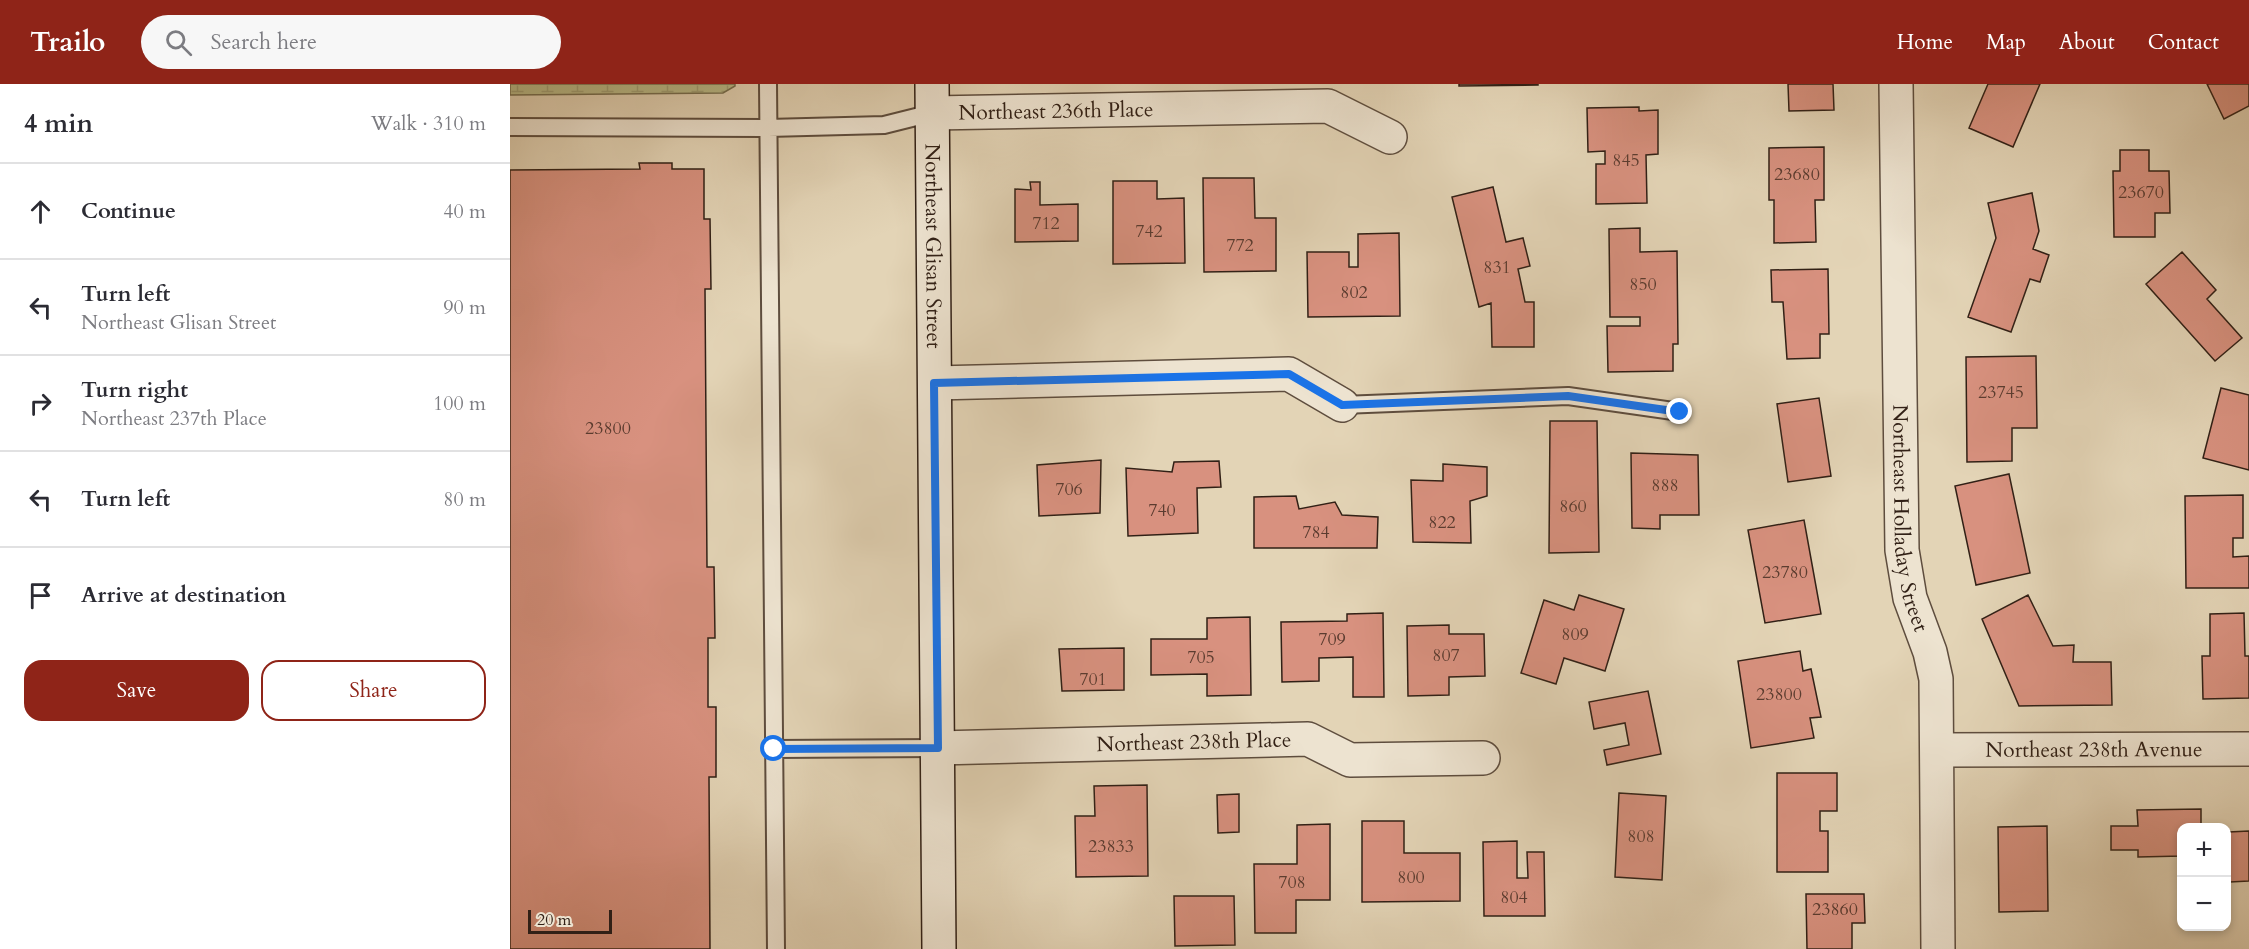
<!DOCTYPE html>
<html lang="en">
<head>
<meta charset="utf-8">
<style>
  :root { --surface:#fff; --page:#f7f7f7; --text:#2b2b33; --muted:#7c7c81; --line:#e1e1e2; --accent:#8f2418 }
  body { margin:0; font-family:Cardo,serif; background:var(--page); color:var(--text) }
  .controls { position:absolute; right:18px; bottom:18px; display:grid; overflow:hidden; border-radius:12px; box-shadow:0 3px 9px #0003 }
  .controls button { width:54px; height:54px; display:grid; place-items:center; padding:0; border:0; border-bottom:2px solid var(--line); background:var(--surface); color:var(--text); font:30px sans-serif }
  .scale { position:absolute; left:18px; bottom:15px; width:84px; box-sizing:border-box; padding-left:6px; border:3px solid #312016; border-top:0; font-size:16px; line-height:21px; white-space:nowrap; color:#312016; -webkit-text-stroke:4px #ede3d0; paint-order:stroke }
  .stop { position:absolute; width:18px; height:18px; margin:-14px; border:4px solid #1a73e8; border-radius:50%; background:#fff }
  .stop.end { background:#1a73e8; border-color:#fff; box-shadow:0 2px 6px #0008 }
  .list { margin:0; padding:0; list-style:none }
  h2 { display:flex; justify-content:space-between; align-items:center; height:78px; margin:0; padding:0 24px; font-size:26px }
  h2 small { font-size:20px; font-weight:400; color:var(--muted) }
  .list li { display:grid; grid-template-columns:39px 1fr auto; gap:18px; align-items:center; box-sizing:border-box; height:96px; padding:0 24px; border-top:2px solid var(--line) }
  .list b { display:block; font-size:22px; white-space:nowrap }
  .list p { margin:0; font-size:20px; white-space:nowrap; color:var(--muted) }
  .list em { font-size:20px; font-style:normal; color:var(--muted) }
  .actions { display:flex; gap:12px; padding:18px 24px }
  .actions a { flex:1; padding:14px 0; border:2px solid var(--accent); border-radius:18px; text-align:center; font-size:21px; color:var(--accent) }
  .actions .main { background:var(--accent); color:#fff }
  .icon { flex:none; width:33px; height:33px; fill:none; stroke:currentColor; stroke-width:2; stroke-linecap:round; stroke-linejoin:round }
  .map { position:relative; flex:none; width:1739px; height:865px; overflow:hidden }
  header { display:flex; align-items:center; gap:36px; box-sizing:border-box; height:84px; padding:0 30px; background:var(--accent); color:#fff }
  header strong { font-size:28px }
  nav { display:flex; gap:33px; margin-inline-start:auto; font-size:21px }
  .search { width:420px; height:54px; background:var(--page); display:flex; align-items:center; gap:15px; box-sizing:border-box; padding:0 21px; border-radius:33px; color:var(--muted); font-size:22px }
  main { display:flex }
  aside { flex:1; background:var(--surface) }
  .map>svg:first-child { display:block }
  .wetland { fill:url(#wetland-marsh); stroke:#756e50; stroke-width:1.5 }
  .building { fill:#d8917f; stroke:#312016; stroke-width:1.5 }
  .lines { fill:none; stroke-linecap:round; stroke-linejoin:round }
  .lane-casing { stroke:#5e4d3e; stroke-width:20 }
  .street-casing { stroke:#5e4d3e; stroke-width:36 }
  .secondary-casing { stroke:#312016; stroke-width:36 }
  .lane { stroke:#ede3d0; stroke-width:16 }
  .street { stroke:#ede3d0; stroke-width:33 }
  .secondary { stroke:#ede3d0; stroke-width:33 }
  .route { stroke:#1a73e8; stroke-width:8 }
  .labels { text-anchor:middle; stroke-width:4.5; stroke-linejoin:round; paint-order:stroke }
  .number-label { font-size:18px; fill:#5b3c30 }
  .street-label { font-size:21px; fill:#312016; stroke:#ede3d0 }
</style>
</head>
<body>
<header>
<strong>Trailo</strong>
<div class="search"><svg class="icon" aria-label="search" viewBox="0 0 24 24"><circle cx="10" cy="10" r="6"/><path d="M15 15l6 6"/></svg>Search here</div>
<nav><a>Home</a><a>Map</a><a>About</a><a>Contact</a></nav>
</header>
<main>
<aside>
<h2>4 min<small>Walk · 310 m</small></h2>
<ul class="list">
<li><svg class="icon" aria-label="ahead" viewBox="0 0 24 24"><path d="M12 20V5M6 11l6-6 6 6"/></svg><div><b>Continue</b></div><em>40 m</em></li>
<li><svg class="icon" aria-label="left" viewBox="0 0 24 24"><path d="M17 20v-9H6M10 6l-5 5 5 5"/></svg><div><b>Turn left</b><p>Northeast Glisan Street</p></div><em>90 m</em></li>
<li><svg class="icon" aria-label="right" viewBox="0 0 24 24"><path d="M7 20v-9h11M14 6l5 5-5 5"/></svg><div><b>Turn right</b><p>Northeast 237th Place</p></div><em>100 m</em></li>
<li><svg class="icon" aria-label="left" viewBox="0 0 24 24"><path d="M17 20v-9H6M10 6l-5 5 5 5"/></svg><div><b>Turn left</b></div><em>80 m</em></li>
<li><svg class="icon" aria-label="arrive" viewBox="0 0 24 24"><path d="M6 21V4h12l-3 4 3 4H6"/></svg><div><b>Arrive at destination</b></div></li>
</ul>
<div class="actions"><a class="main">Save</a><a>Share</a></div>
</aside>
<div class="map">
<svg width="1739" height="865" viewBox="0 0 1739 865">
  <defs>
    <pattern id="wetland-marsh" width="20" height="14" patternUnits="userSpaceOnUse" patternTransform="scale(1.5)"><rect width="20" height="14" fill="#b9bb8a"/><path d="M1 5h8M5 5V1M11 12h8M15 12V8" fill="none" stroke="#a0a076"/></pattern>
  </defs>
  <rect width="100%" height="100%" fill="#e3d4b6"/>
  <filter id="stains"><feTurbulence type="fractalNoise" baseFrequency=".00333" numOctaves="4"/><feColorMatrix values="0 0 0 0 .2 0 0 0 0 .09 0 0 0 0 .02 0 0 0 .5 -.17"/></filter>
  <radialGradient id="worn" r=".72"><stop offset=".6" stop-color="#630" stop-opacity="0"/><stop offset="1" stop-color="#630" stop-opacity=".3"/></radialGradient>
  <!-- wetland -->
  <path class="wetland" d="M 0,0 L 225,0 L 225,2 L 213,9 L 0,11 Z"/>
  <!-- building -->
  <path class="building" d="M 949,0 L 1028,0 L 1028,1 L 949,2 Z
    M 1278,0 L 1323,0 L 1324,26 L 1279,27 Z
    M 1478,0 L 1530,0 L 1503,63 L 1459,44 Z
    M 1697,0 L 1739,0 L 1739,22 L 1714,35 Z
    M 1129,23 L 1129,27 L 1148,26 L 1148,70 L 1136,71 L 1137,119 L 1086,120 L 1086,80 L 1095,80 L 1095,67 L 1078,68 L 1077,24 Z
    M 1314,63 L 1314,116 L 1305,116 L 1306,158 L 1264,159 L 1264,116 L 1259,116 L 1259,64 Z
    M 1610,66 L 1639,66 L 1639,87 L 1659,87 L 1660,129 L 1645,129 L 1645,153 L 1604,153 L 1603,87 L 1610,87 Z
    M 129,79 L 162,79 L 162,85 L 194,85 L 194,135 L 200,135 L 201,205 L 195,205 L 197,483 L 204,483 L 205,554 L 198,554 L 198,623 L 206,623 L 206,693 L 199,693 L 200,865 L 0,865 L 0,86 L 130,85 Z
    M 693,94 L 744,94 L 745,134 L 766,134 L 766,187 L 694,188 Z
    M 603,97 L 647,97 L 647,115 L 674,114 L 675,179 L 603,180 Z
    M 520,98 L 530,98 L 530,121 L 568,120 L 568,157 L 505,158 L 505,105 L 521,106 Z
    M 983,103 L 996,158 L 1013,154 L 1020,182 L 1008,185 L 1015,218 L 1024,218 L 1024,263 L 982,263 L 981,219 L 969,223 L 942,113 Z
    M 1522,109 L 1529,147 L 1523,165 L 1539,171 L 1530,198 L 1520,195 L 1501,248 L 1458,233 L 1486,154 L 1478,119 Z
    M 1130,144 L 1130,168 L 1167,167 L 1168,260 L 1163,260 L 1163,287 L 1098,288 L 1097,242 L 1130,242 L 1130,233 L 1100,233 L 1099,145 Z
    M 889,149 L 890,232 L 798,233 L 797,168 L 839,168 L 839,183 L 848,183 L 848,150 Z
    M 1672,168 L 1706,206 L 1697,215 L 1732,254 L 1705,277 L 1636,200 Z
    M 1318,185 L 1319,250 L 1310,250 L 1310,274 L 1277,275 L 1273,218 L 1262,218 L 1261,186 Z
    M 1526,272 L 1527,344 L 1502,344 L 1502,377 L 1457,378 L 1456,273 Z
    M 1711,304 L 1739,311 L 1739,386 L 1693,374 Z
    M 1309,314 L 1321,392 L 1278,398 L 1267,320 Z
    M 1040,337 L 1087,337 L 1089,468 L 1039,469 Z
    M 1121,369 L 1188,371 L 1189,431 L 1150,431 L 1150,445 L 1122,444 Z
    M 591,376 L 590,429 L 529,432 L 527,381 Z
    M 709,377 L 711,403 L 687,404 L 688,449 L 618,452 L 616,384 L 662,388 L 664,378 Z
    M 933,380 L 977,383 L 977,412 L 960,417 L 961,459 L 903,458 L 901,396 L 933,397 Z
    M 1499,390 L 1520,489 L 1466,501 L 1445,402 Z
    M 1733,411 L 1733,454 L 1723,454 L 1723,473 L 1739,472 L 1739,504 L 1676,504 L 1675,412 Z
    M 786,412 L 789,425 L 825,418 L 832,431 L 868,433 L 867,464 L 744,464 L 744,413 Z
    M 1294,436 L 1311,530 L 1255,539 L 1238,446 Z
    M 1069,511 L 1114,525 L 1095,587 L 1054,574 L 1046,600 L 1011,589 L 1034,516 L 1064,526 Z
    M 1518,511 L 1543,562 L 1564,561 L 1563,578 L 1601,578 L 1602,621 L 1509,622 L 1472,535 Z
    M 873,529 L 874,613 L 843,613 L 843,573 L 809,574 L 809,597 L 772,598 L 771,538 L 837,537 L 837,530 Z
    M 1734,529 L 1735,572 L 1739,572 L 1739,614 L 1693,615 L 1692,572 L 1700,572 L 1700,530 Z
    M 740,533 L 741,611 L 697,612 L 697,590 L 641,591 L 641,555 L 697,555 L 697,534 Z
    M 939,541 L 939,550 L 974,550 L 975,592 L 939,593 L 939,611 L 898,612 L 897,542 Z
    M 614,564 L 614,606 L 552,607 L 549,565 Z
    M 1290,567 L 1293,587 L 1301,585 L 1311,633 L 1300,634 L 1304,654 L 1241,664 L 1228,577 Z
    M 1138,607 L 1151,670 L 1097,681 L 1094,666 L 1119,661 L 1115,639 L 1084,645 L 1079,618 Z
    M 1267,689 L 1327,689 L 1327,727 L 1310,727 L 1310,747 L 1318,747 L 1318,788 L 1267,788 Z
    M 637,701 L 638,792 L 566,793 L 565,732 L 585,732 L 584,702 Z
    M 1109,709 L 1156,712 L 1152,796 L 1105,793 Z
    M 729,710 L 729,748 L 708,749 L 707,711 Z
    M 1691,725 L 1691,744 L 1672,744 L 1672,772 L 1628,773 L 1628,766 L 1601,766 L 1601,742 L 1628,742 L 1627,726 Z
    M 852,737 L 894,737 L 894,769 L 950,769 L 950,817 L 852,818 Z
    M 820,740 L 820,816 L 786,816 L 786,849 L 745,849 L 744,780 L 787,780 L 787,741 Z
    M 1537,742 L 1538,827 L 1489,828 L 1488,743 Z
    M 1739,747 L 1739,797 L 1720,798 L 1719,748 Z
    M 1007,757 L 1007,794 L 1018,794 L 1017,768 L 1034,768 L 1035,832 L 974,832 L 973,758 Z
    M 1296,810 L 1354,810 L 1355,839 L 1342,839 L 1342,865 L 1297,865 Z
    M 664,812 L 724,812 L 725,861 L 665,862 Z"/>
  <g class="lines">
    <defs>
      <path id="lane" d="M 258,0 L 266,865
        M 0,43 L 258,44 L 374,41 L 422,29
        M 832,321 L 1058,312 L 1170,328
        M 264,665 L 428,664"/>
      <g id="street">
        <path id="s1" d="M 1386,0 L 1392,466 L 1400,514 L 1420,568 L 1426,595 L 1428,865"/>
        <path id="s2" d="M 422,29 L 818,22 L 880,53"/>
        <path d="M 425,299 L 779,290 L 832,321"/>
        <path id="s3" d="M 428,664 L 798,655 L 840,676 L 973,674"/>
        <path id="s4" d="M 1428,666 L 1739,665"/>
      </g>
      <g id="secondary">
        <path id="s5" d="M 422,0 L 429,865"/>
      </g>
    </defs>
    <!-- lane casing -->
    <use href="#lane" class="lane-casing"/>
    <!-- street casing -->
    <use href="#street" class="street-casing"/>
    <!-- secondary casing -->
    <use href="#secondary" class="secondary-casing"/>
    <!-- lane -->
    <use href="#lane" class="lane"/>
    <!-- street -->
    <use href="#street" class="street"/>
    <!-- secondary -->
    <use href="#secondary" class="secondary"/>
  </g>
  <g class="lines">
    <!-- route -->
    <path class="route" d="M 264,665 L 428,664 L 424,299 L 779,290 L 832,321 L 1058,312 L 1170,328"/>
  </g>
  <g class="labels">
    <!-- number labels -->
    <g class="number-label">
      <text x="1116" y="82">845</text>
      <text x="1287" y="96">23680</text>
      <text x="1631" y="114">23670</text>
      <text x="536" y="145">712</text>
      <text x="639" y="153">742</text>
      <text x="730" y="167">772</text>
      <text x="987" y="189">831</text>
      <text x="1133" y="206">850</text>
      <text x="844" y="214">802</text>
      <text x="1491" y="314">23745</text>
      <text x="98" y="350">23800</text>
      <text x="1155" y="407">888</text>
      <text x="559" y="411">706</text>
      <text x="1063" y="428">860</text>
      <text x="652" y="432">740</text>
      <text x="932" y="444">822</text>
      <text x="806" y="454">784</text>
      <text x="1275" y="494">23780</text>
      <text x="1065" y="556">809</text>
      <text x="822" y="561">709</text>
      <text x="936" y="577">807</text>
      <text x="691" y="579">705</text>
      <text x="583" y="601">701</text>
      <text x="1269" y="616">23800</text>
      <text x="1131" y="758">808</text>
      <text x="601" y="768">23833</text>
      <text x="901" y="799">800</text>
      <text x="782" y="804">708</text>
      <text x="1004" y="819">804</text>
      <text x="1325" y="831">23860</text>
    </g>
    <!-- street labels -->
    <g class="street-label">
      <text dy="7" stroke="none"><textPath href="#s2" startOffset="124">Northeast 236th Place</textPath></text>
      <text dy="7" stroke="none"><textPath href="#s5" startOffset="162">Northeast Glisan Street</textPath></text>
      <text dy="7" stroke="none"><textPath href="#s1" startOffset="435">Northeast Holladay Street</textPath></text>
      <text dy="7" stroke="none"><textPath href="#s3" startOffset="256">Northeast 238th Place</textPath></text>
      <text dy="7" stroke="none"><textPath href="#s4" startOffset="156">Northeast 238th Avenue</textPath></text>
    </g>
  </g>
  <rect width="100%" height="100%" filter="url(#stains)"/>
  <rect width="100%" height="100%" fill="url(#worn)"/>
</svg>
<div class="controls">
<button>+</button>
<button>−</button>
</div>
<div class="scale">20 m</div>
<div class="stop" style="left:264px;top:665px"></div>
<div class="stop end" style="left:1170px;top:328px"></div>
</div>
</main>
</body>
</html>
